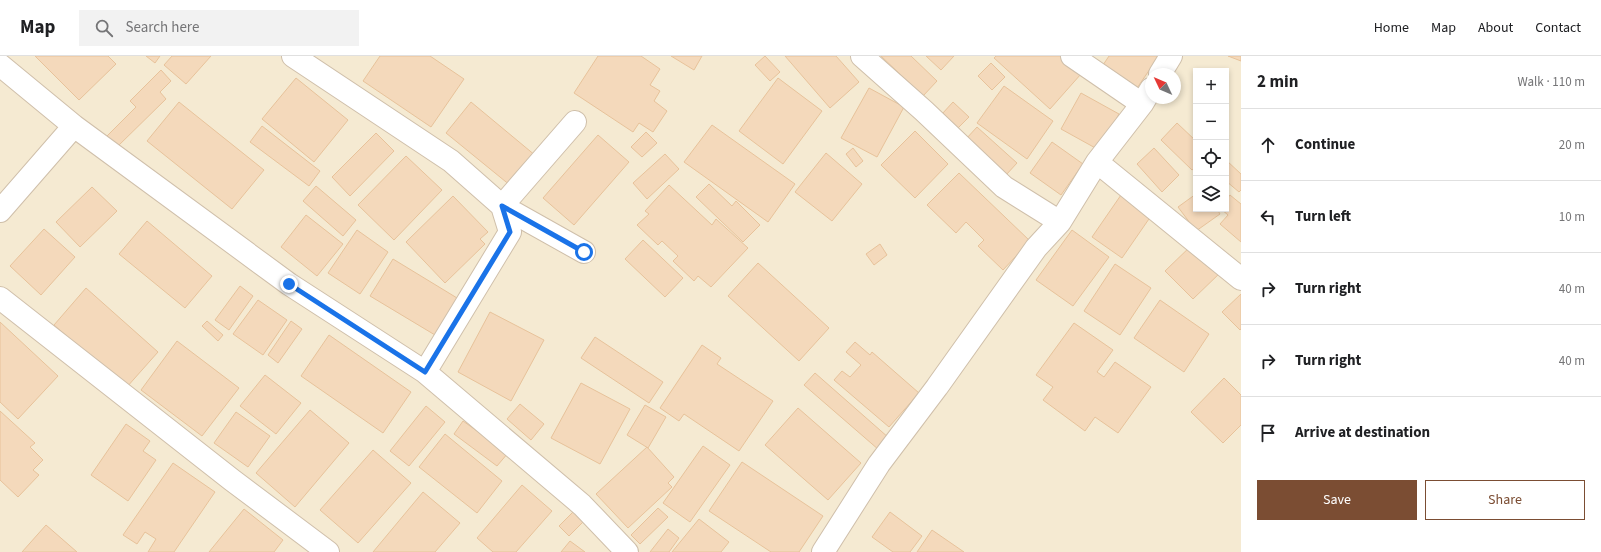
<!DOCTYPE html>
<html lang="en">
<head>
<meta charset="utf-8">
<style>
  :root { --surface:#fff; --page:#f2f2f2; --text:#202124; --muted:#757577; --line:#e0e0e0; --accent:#7b4d33 }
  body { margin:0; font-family:"Source Sans 3",sans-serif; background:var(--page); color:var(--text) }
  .controls { position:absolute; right:12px; top:12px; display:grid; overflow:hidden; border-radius:0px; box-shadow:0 2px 6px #0003 }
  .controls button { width:36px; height:36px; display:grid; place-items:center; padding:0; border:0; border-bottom:1px solid var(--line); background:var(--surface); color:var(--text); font:20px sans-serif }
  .compass { position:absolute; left:1145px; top:12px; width:36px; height:36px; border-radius:50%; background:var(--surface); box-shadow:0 2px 6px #0003; rotate:314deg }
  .stop { position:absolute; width:12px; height:12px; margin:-9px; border:3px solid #1a73e8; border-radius:50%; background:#fff }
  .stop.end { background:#1a73e8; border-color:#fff; box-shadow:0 1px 4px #0008 }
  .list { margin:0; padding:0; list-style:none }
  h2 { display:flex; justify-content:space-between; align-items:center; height:52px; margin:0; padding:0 16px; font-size:17px }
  h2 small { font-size:13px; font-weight:400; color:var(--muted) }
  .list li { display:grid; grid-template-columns:26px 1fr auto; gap:12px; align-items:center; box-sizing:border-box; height:72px; padding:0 16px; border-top:1px solid var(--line) }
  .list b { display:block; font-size:15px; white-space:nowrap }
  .list em { font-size:13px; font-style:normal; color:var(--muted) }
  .actions { display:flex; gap:8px; padding:12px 16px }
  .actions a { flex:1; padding:9px 0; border:1px solid var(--accent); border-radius:0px; text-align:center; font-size:14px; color:var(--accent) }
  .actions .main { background:var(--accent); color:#fff }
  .icon { flex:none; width:22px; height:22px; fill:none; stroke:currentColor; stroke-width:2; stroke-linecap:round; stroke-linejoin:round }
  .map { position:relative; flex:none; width:1241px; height:496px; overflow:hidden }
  header { display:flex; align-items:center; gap:24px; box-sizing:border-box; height:56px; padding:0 20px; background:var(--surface); border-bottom:1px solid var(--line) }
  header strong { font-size:19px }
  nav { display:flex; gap:22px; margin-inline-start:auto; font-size:14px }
  .search { width:280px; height:36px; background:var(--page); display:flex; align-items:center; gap:10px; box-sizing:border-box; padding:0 14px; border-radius:0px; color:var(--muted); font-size:15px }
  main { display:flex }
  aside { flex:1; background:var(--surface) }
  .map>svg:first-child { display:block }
  .residential { fill:#f5ead2; fill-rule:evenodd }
  .building { fill:#f4d9bb; stroke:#e7c29a }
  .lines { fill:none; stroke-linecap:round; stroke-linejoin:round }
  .minor-casing { stroke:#cfbfaa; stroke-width:24 }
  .minor { stroke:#fff; stroke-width:22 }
  .route { stroke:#1a73e8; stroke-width:5 }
</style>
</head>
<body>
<header>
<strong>Map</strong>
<div class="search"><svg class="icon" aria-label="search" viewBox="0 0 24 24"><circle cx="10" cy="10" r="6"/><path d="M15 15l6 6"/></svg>Search here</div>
<nav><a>Home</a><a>Map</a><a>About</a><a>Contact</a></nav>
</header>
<main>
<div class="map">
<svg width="1241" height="496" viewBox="0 0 1241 496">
  <rect width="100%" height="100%" fill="#fdf7e4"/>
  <!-- residential -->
  <path class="residential" d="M 0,0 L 1241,0 L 1241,496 L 0,496 ZM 1196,15 L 1226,15 L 1226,153 L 1196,153 ZM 1151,18 L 1175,18 L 1175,42 L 1151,42 Z"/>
  <!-- building -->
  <path class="building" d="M 35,0 L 108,0 L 116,8 L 79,44 Z
    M 146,0 L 160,0 L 155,7 Z
    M 172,0 L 211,0 L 186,28 L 164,9 Z
    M 380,0 L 430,0 L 464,23 L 431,71 L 363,25 Z
    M 598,0 L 641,0 L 660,13 L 650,29 L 660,35 L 654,45 L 667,55 L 653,76 L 639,67 L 633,76 L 574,37 Z
    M 671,0 L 702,0 L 694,14 Z
    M 765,0 L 780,16 L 770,25 L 755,9 Z
    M 785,0 L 836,0 L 859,26 L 830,52 Z
    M 881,0 L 911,0 L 937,25 L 923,40 Z
    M 926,0 L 954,0 L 941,14 Z
    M 996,0 L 1060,0 L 1081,18 L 1050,53 L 994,2 Z
    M 1109,0 L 1159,0 L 1137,32 L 1103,9 Z
    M 1228,0 L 1241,0 L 1241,5 Z
    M 991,7 L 1005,21 L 992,34 L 978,20 Z
    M 161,14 L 171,25 L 160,36 L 166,43 L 117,91 L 107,80 L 136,51 L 130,45 Z
    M 296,22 L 348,64 L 314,106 L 262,63 Z
    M 778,22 L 822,55 L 783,108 L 739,75 Z
    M 1004,30 L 1053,65 L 1027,103 L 977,67 Z
    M 869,32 L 904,51 L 877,101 L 841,82 Z
    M 1081,37 L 1119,58 L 1099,94 L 1061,73 Z
    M 179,46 L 264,114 L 232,153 L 147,85 Z
    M 471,46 L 536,100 L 511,130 L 446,77 Z
    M 953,46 L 969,61 L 958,72 L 942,58 Z
    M 1177,67 L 1196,85 L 1196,111 L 1192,114 L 1161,84 Z
    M 712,69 L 795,128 L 768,166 L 684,106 Z
    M 262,70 L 320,115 L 309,130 L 250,86 Z
    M 977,71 L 1017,107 L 1006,119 L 966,83 Z
    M 915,75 L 948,108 L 915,142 L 881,109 Z
    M 646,76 L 657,87 L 642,101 L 631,91 Z
    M 376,77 L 394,95 L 350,140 L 332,121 Z
    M 598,79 L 629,106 L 574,169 L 543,142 Z
    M 1052,86 L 1083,108 L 1061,139 L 1030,117 Z
    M 853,92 L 863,105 L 856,111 L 846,98 Z
    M 1154,92 L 1179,119 L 1162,136 L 1137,108 Z
    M 826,97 L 862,128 L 832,165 L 795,136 Z
    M 665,98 L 679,113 L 647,143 L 633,127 Z
    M 406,100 L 442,134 L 394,184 L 358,149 Z
    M 1226,104 L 1241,118 L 1241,134 L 1239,136 L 1226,125 Z
    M 959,117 L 1030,185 L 1003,214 L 978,190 L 984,184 L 966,166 L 956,177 L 927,149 Z
    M 709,128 L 732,150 L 736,145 L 760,169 L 743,186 L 696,141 Z
    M 669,129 L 712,169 L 716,163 L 748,192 L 711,231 L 698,220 L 694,225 L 673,205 L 678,200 L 662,185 L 658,189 L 637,169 L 649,158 L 645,155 Z
    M 316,130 L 356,164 L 343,180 L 303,145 Z
    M 92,131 L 117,155 L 80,191 L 56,166 Z
    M 1196,138 L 1196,153 L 1217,153 L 1220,158 L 1196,175 L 1178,151 Z
    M 1121,139 L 1151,160 L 1122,202 L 1092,181 Z
    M 1230,139 L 1241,148 L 1241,186 L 1220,168 L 1228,159 L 1221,153 L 1226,153 L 1226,144 Z
    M 453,140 L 488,176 L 480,183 L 485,188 L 445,227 L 406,186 Z
    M 306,159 L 343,188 L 317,220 L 281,191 Z
    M 147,165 L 212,220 L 185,252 L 119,198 Z
    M 44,173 L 75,201 L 41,239 L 10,210 Z
    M 357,174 L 388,196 L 360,238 L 328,217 Z
    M 1072,174 L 1109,201 L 1073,250 L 1036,224 Z
    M 643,184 L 683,222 L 665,241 L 625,203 Z
    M 1194,187 L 1221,216 L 1193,243 L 1165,215 Z
    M 880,188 L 887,199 L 874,209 L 866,198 Z
    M 393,203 L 462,245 L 440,282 L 370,240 Z
    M 758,207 L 829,272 L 799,305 L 728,240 Z
    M 1115,208 L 1151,232 L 1120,279 L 1084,255 Z
    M 240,230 L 253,240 L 229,274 L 215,264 Z
    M 86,232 L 158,296 L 126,332 L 54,269 Z
    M 1241,238 L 1241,273 L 1240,274 L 1222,256 Z
    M 258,244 L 287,264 L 263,299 L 233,278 Z
    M 1160,244 L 1209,278 L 1184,316 L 1134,282 Z
    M 490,256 L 544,284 L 511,345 L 458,316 Z
    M 207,265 L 223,279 L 218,285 L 202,270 Z
    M 291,265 L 302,273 L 278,307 L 268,299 Z
    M 0,266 L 58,320 L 18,363 L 0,346 Z
    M 1074,267 L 1113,294 L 1097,316 L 1104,321 L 1115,306 L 1151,331 L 1118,377 L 1095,361 L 1085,375 L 1043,344 L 1053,331 L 1036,319 Z
    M 329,279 L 411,336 L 383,377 L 301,320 Z
    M 595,281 L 663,326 L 649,347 L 581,302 Z
    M 177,285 L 239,332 L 202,380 L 141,334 Z
    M 855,286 L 870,299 L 872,296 L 919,337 L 889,371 L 834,324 L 842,315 L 850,321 L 861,309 L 846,296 Z
    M 702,289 L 721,302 L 717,308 L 773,345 L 739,395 L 684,358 L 679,365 L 660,352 Z
    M 815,317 L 889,382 L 879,394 L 804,329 Z
    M 265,319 L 301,347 L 276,378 L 240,350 Z
    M 1224,322 L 1241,339 L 1241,369 L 1223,387 L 1191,356 Z
    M 581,327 L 630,353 L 600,408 L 551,382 Z
    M 520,348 L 544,368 L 531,384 L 507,363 Z
    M 645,349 L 666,361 L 648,392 L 627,379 Z
    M 426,350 L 445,366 L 409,410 L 390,395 Z
    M 798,352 L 861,407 L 828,444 L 765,389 Z
    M 310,354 L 349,387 L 295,451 L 256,417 Z
    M 0,355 L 35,387 L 30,391 L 43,404 L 33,414 L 39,419 L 18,441 L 0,424 Z
    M 236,356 L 270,380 L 248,411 L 214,387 Z
    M 463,365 L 508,397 L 497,410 L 454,378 Z
    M 126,368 L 150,385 L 143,395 L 156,404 L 128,445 L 91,419 Z
    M 445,378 L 502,425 L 477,457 L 419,411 Z
    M 703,390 L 730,409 L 690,466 L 663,447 Z
    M 647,391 L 674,421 L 668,427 L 672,431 L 628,472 L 596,438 Z
    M 373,394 L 411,427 L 358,487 L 320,454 Z
    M 742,406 L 823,460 L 799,496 L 771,496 L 709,455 Z
    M 173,407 L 215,436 L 174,496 L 148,496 L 156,483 L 145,476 L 137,488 L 123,479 Z
    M 522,429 L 552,455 L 516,496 L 493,496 L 477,482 Z
    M 423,436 L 460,467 L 435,496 L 373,496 Z
    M 577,452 L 587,462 L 569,480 L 559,470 Z
    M 658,452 L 668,461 L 640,488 L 631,479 Z
    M 244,453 L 283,484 L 274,496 L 209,496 Z
    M 890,456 L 922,480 L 910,496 L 893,496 L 872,481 Z
    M 699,463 L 729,486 L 721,496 L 672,496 Z
    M 46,469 L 77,496 L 22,496 Z
    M 668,473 L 679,482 L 669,496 L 650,496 Z
    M 932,474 L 964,496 L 917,496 Z
    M 570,485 L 585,496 L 561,496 Z"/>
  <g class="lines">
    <defs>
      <path id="minor" d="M 293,0 L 451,105 L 502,150 L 584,196
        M 862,0 L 924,55 L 1004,131 L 1060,166
        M 1072,0 L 1142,48
        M 0,9 L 74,70 L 289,228 L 425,316 L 582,449 L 627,496
        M 1160,18 L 1171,0
        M 1097,106 L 1241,223
        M 502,150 L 575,66
        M 0,155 L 74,70
        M 0,242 L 232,424 L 328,496
        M 425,316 L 510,176 L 502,150
        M 823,496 L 879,408 L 937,331 L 1036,192 L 1060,166 L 1097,106 L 1142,48 L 1151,33"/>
    </defs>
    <!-- minor casing -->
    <use href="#minor" class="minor-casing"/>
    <!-- minor -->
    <use href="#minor" class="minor"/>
  </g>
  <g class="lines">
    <!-- route -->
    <path class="route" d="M 289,228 L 425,316 L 510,176 L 502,150 L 584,196"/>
  </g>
</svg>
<div class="controls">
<button>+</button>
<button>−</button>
<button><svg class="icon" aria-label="locate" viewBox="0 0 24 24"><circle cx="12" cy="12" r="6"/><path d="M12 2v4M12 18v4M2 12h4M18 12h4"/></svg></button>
<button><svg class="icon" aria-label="layers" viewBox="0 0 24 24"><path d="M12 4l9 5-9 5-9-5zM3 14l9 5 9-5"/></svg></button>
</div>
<svg class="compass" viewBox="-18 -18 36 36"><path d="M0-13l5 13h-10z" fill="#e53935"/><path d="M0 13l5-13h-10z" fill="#757577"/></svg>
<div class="stop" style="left:584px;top:196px"></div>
<div class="stop end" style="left:289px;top:228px"></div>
</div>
<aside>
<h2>2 min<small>Walk · 110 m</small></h2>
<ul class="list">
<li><svg class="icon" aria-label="ahead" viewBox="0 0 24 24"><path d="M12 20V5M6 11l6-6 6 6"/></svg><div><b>Continue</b></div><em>20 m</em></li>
<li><svg class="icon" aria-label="left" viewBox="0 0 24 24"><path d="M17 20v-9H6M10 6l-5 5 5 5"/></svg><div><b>Turn left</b></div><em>10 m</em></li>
<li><svg class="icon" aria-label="right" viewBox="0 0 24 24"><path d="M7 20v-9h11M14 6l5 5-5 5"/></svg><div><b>Turn right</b></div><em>40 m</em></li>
<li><svg class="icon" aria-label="right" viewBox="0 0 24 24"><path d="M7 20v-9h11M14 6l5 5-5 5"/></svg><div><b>Turn right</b></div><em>40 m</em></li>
<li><svg class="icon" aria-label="arrive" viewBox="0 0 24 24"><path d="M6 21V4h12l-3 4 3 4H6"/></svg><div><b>Arrive at destination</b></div></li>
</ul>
<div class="actions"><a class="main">Save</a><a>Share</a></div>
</aside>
</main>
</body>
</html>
